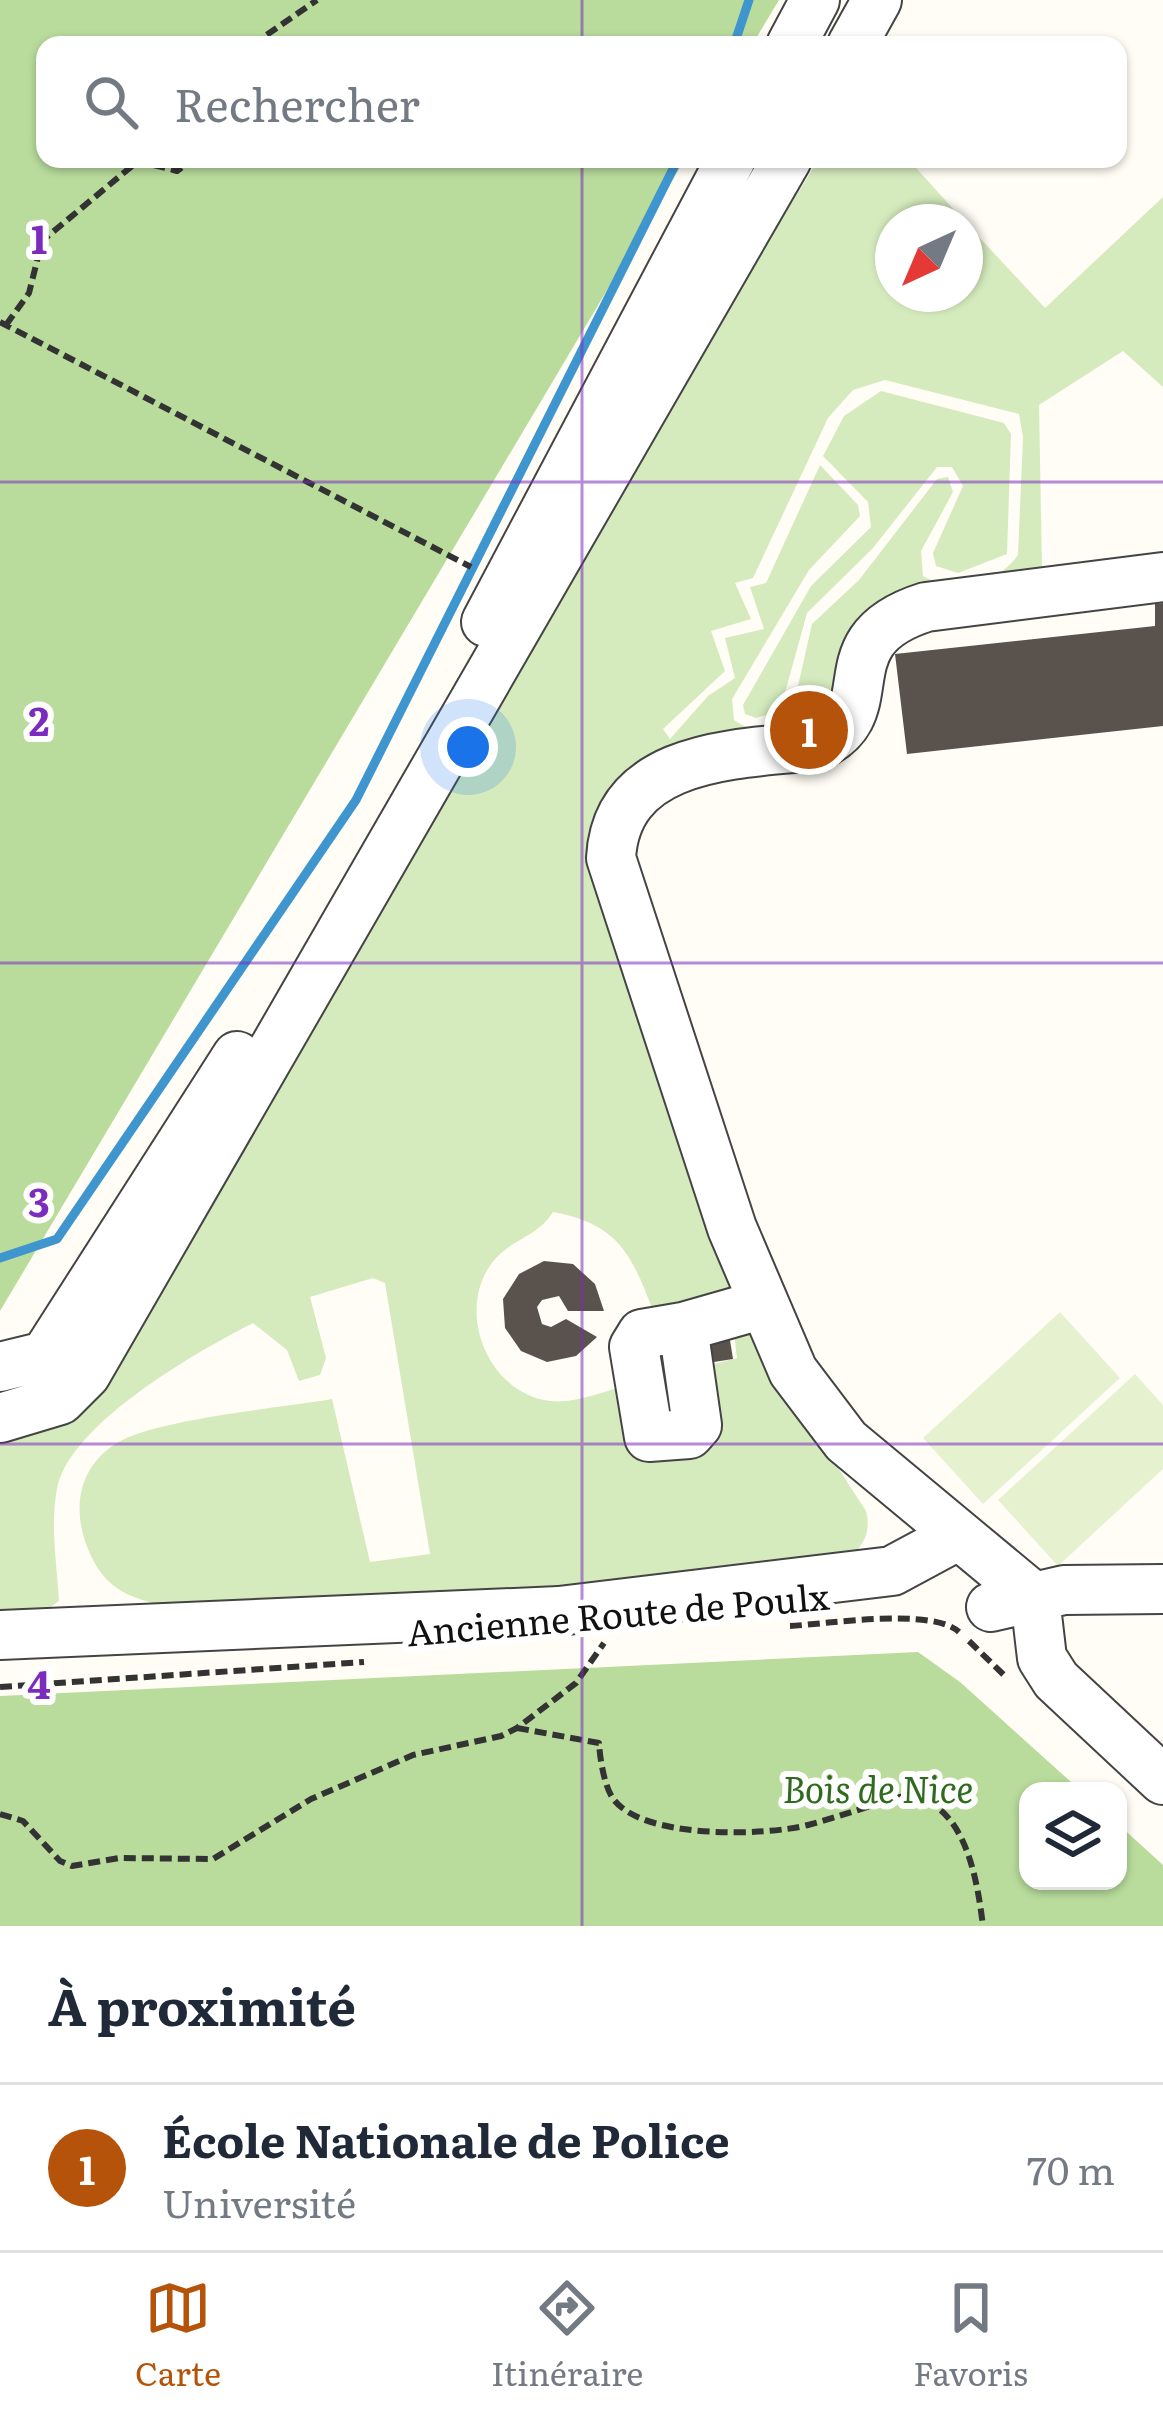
<!DOCTYPE html>
<html lang="fr">
<head>
<meta charset="utf-8">
<style>
  :root { --surface:#fff; --page:#f2f2f3; --text:#1f2937; --muted:#747a83; --line:#e0e1e3; --accent:#b45309 }
  body { margin:0; font-family:Literata,serif; background:var(--page); color:var(--text) }
  .controls { position:absolute; right:36px; bottom:36px; display:grid; overflow:hidden; border-radius:24px; box-shadow:0 3px 9px #0004 }
  .controls button { width:108px; height:108px; display:grid; place-items:center; padding:0; border:0; border-bottom:3px solid var(--line); background:var(--surface); color:var(--text); font:60px sans-serif }
  .compass { position:absolute; left:875px; top:204px; width:108px; height:108px; border-radius:50%; background:var(--surface); box-shadow:0 3px 9px #0004; rotate:224deg }
  .you { position:absolute; left:468px; top:747px; width:42px; height:42px; margin:-30px; border:9px solid #fff; border-radius:50%; background:#1a73e8; box-shadow:0 0 0 18px #1a73e833 }
  .badge { display:grid; place-items:center; width:78px; height:78px; border-radius:50%; background:var(--accent); color:#fff; font-size:39px; font-weight:700 }
  .pin { position:absolute; translate:-50% -50%; border:6px solid #fff; box-shadow:0 3px 12px #0006 }
  .list { margin:0; padding:0; list-style:none }
  h2 { display:flex; justify-content:space-between; align-items:center; height:156px; margin:0; padding:0 48px; font-size:51px }
  h2 small { font-size:39px; font-weight:400; color:var(--muted) }
  .list li { display:grid; grid-template-columns:78px 1fr auto; gap:36px; align-items:center; box-sizing:border-box; height:168px; padding:0 48px; border-top:3px solid var(--line) }
  .list b { display:block; font-size:45px; white-space:nowrap }
  .list p { margin:0; font-size:39px; white-space:nowrap; color:var(--muted) }
  .list em { font-size:39px; font-style:normal; color:var(--muted) }
  .icon { flex:none; width:66px; height:66px; fill:none; stroke:currentColor; stroke-width:2; stroke-linecap:round; stroke-linejoin:round }
  .map { position:relative; flex:none; width:1163px; height:1926px; overflow:hidden }
  .search { position:absolute; background:var(--surface); box-shadow:0 3px 9px #0004; left:36px; right:36px; top:36px; height:132px; display:flex; align-items:center; gap:30px; box-sizing:border-box; padding:0 42px; border-radius:24px; color:var(--muted); font-size:45px }
  .sheet { height:324px; background:var(--surface) }
  nav { display:flex; justify-content:space-around; align-items:center; box-sizing:border-box; height:168px; border-top:3px solid var(--line); background:var(--surface); font-size:33px; color:var(--muted) }
  nav a { display:grid; justify-items:center; gap:6px }
  nav .on { color:var(--accent) }
  .map>svg:first-child { display:block }
  .green { fill:#d5ebbd; fill-rule:evenodd }
  .forest { fill:#b9dc9c }
  .pitch { fill:#e6f2cf }
  .lines { fill:none; stroke-linecap:round; stroke-linejoin:round }
  .stream { stroke:#3f96cf; stroke-width:9 }
  .building { fill:#5a524d }
  .minor-casing { stroke:#444; stroke-width:52 }
  .path { stroke:#333; stroke-width:6; stroke-dasharray:12 6; stroke-linecap:butt }
  .minor { stroke:#fff; stroke-width:48 }
  .grid { fill:none; stroke:#7b2cbf; stroke-width:3; stroke-opacity:0.55 }
  .labels { text-anchor:middle; stroke-width:12; stroke-linejoin:round; paint-order:stroke }
  .street-label { font-size:36px; fill:#111; stroke:#fff }
  .park-label { font-size:36px; font-style:italic; fill:#2f6b1f; stroke:#fff }
  .grid-label { font-size:39px; text-anchor:middle; font-weight:bold; fill:#7b2cbf; stroke:#fff; stroke-width:12; stroke-linejoin:round; paint-order:stroke }
</style>
</head>
<body>
<div class="map">
<svg width="1163" height="1926" viewBox="0 0 1163 1926">
  <rect width="100%" height="100%" fill="#fffdf5"/>
  <!-- green -->
  <path class="green" d="M 819,159 L 908,159 L 965,222 L 893,222 L 893,294 L 965,294 L 965,222 L 1045,308 L 1163,197 L 1163,387 L 1123,351 L 1039,405 L 1042,569 L 1032,580 C 985,595 880,581 852,626 C 838,649 842,682 829,707 C 728,763 569,725 609,901 L 738,1281 L 729,1294 L 653,1311 C 631,1252 617,1224 553,1212 C 537,1238 509,1239 491,1264 C 456,1313 488,1393 550,1401 C 576,1404 607,1390 632,1384 L 644,1452 L 708,1444 L 699,1368 L 737,1358 L 733,1325 L 743,1322 L 866,1511 C 871,1532 865,1542 851,1557 L 662,1584 L 183,1609 C 133,1599 104,1595 85,1541 C 73,1505 80,1467 115,1444 C 154,1419 281,1408 332,1399 L 370,1562 L 430,1554 L 385,1283 L 373,1278 L 310,1297 L 326,1358 L 320,1375 L 299,1381 L 287,1350 L 253,1323 C 198,1351 69,1424 57,1489 C 50,1526 57,1564 59,1601 L 33,1619 L 0,1614 L 0,1431 C 109,1397 109,1365 167,1274 L 643,440 ZM 885,380 L 1019,414 L 1023,437 L 1018,555 C 997,585 954,594 923,576 L 921,551 L 953,492 L 948,477 L 937,479 L 859,580 L 812,624 L 791,717 C 773,729 752,734 734,720 L 732,699 L 809,570 L 860,516 L 858,505 L 820,465 L 766,583 L 750,587 L 764,629 L 725,638 L 735,678 L 708,696 L 670,739 L 663,729 L 725,671 L 711,631 L 751,619 L 735,583 L 753,578 L 828,418 L 853,390 Z
    M 881,391 L 1004,423 L 1011,434 L 1007,554 L 958,573 L 936,566 L 933,553 L 963,486 L 952,467 L 937,467 L 873,548 L 807,613 L 780,711 L 756,718 L 745,714 L 743,705 L 811,586 L 871,527 L 868,502 L 823,456 L 844,416 Z"/>
  <!-- forest -->
  <path class="forest" d="M 0,0 L 779,0 L 752,45 L 45,45 L 45,159 L 685,159 L 0,1311 Z
    M 918,1652 L 960,1682 L 1081,1791 L 1028,1791 L 1028,1881 L 1118,1881 L 1118,1824 L 1163,1865 L 1163,1926 L 0,1926 L 0,1696 Z"/>
  <!-- pitch -->
  <path class="pitch" d="M 1060,1312 L 1120,1378 L 983,1504 L 923,1438 Z
    M 1135,1374 L 1163,1405 L 1163,1469 L 1058,1566 L 998,1500 Z"/>
  <g class="lines">
    <!-- stream -->
    <path class="stream" d="M 734,45 L 749,0
      M 0,1258 L 57,1239 L 356,800 L 678,159"/>
  </g>
  <!-- building -->
  <path class="building" d="M 1163,603 L 1163,726 L 907,754 L 895,654 L 1155,626 L 1155,604 Z
    M 544,1261 L 573,1264 L 595,1284 L 604,1311 L 568,1311 L 559,1296 L 542,1300 L 537,1307 L 542,1324 L 551,1327 L 566,1319 L 597,1337 L 576,1356 L 547,1362 L 521,1351 L 505,1328 L 503,1299 L 519,1274 Z
    M 729,1334 L 733,1359 L 701,1364 L 698,1338 Z"/>
  <g class="lines">
    <defs>
      <path id="minor" d="M 791,45 L 815,0
        M 852,45 L 877,0
        M 1163,577 L 926,607 C 818,641 893,712 817,746 C 738,754 617,753 611,858 L 732,1228 L 793,1371 L 846,1441 L 1035,1598 L 1042,1658 L 1056,1680 L 1163,1780
        M 486,622 L 731,159
        M 683,1327 L 642,1334 L 634,1347 L 649,1437 L 689,1434 L 697,1425 L 683,1327 L 760,1305
        M 0,1367 L 45,1356 L 237,1056
        M 0,1418 L 60,1400 L 86,1374 L 787,159
        M 991,1607 L 1064,1590 L 1163,1589
        M 0,1635 L 559,1611 L 892,1571 L 957,1536"/>
    </defs>
    <!-- minor casing -->
    <use href="#minor" class="minor-casing"/>
    <!-- path -->
    <path class="path" d="M 252,45 L 317,0
      M 0,322 L 471,567
      M 6,325 L 29,293 L 42,241 L 138,161 L 177,171 L 193,159
      M 790,1626 C 827,1624 932,1607 959,1632
      M 969,1641 L 1007,1678
      M 0,1687 L 364,1662
      M 517,1728 L 599,1743 C 600,1759 604,1784 612,1797 C 639,1840 766,1836 808,1825 C 842,1816 874,1804 907,1795 C 965,1802 977,1878 983,1926
      M 0,1814 L 23,1821 L 60,1861 L 72,1866 L 119,1858 L 213,1859 L 311,1799 L 413,1755 L 501,1736 L 517,1728 L 576,1683 L 604,1643"/>
    <!-- minor -->
    <use href="#minor" class="minor"/>
  </g>
  <!-- grid -->
  <path class="grid" d="M 582,0 L 582,45M 582,159 L 582,1926M 0,482 L 1163,482M 0,963 L 1163,963M 0,1444 L 1163,1444"/>
  <g class="labels">
    <!-- street labels -->
    <g class="street-label">
      <text transform="translate(618 1615) rotate(-5)" y="13">Ancienne Route de Poulx</text>
    </g>
    <!-- park labels -->
    <g class="park-label">
      <text x="878" y="1803">Bois de Nice</text>
    </g>
  </g>
  <g class="grid-label">
    <text x="39" y="254">1</text>
    <text x="39" y="736">2</text>
    <text x="39" y="1217">3</text>
    <text x="39" y="1699">4</text>
  </g>
</svg>
<div class="controls">
<button><svg class="icon" aria-label="layers" viewBox="0 0 24 24"><path d="M12 4l9 5-9 5-9-5zM3 14l9 5 9-5"/></svg></button>
</div>
<svg class="compass" viewBox="-18 -18 36 36"><path d="M0-13l5 13h-10z" fill="#e53935"/><path d="M0 13l5-13h-10z" fill="#747a83"/></svg>
<div class="you"></div>
<div class="pin badge" style="left:809px;top:730px">1</div>
<div class="search"><svg class="icon" aria-label="search" viewBox="0 0 24 24"><circle cx="10" cy="10" r="6"/><path d="M15 15l6 6"/></svg>Rechercher</div>
</div>
<section class="sheet">
<h2>À proximité<small></small></h2>
<ul class="list">
<li><span class="badge">1</span><div><b>École Nationale de Police</b><p>Université</p></div><em>70 m</em></li>
</ul>
</section>
<nav>
<a class="on"><svg class="icon" aria-label="map" viewBox="0 0 24 24"><path d="M3 6l6-2 6 2 6-2v14l-6 2-6-2-6 2zM9 4v14M15 6v14"/></svg>Carte</a>
<a><svg class="icon" aria-label="directions" viewBox="0 0 24 24"><path d="M12 3l9 9-9 9-9-9zM9 14v-3h6M13 9l2 2-2 2"/></svg>Itinéraire</a>
<a><svg class="icon" aria-label="saved" viewBox="0 0 24 24"><path d="M7 4h10v16l-5-4-5 4z"/></svg>Favoris</a>
</nav>
</body>
</html>
